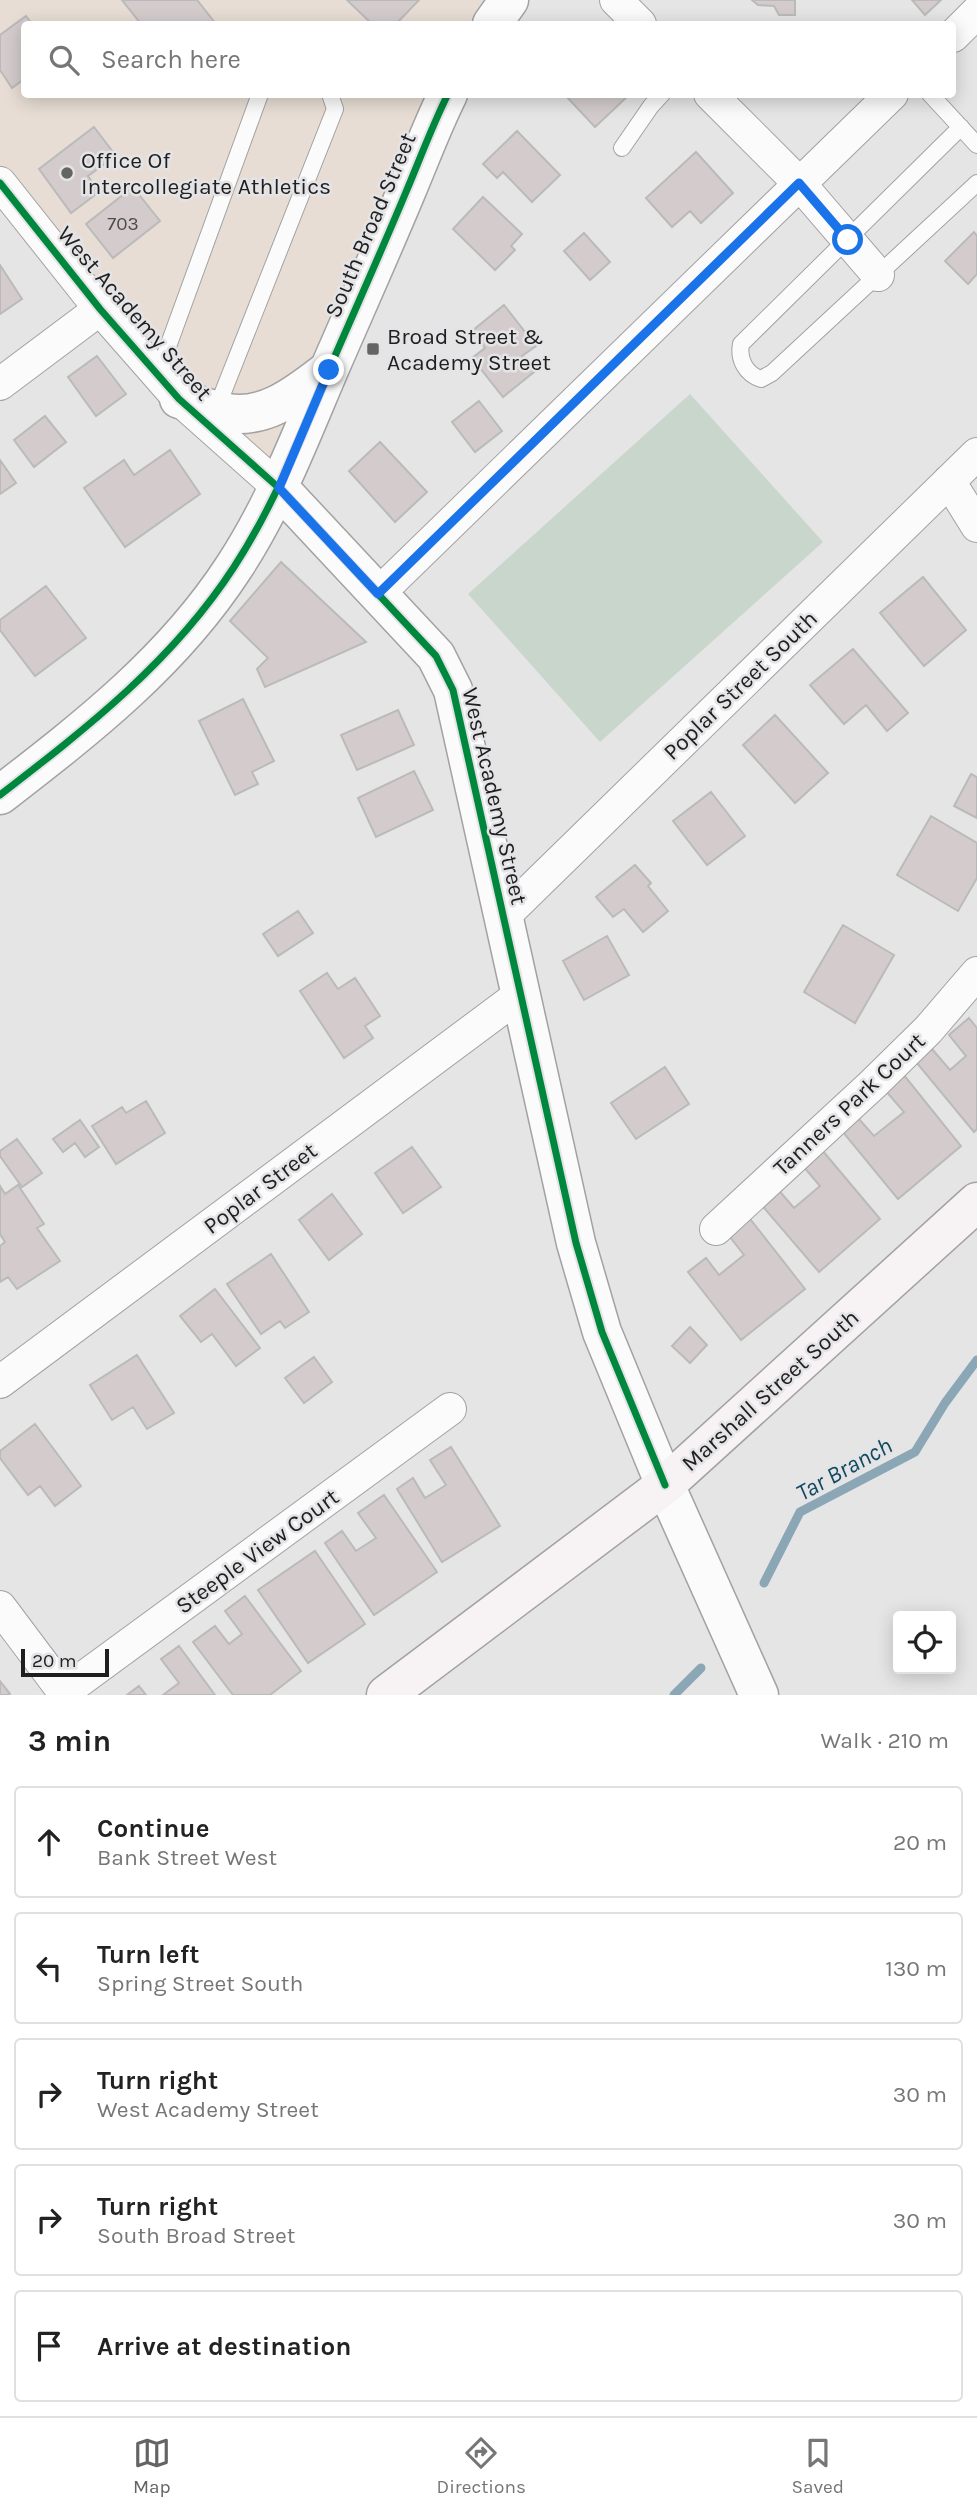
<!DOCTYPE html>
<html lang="en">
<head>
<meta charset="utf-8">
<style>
  :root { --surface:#fff; --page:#f6f6f6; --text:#222; --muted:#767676; --line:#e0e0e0; --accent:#646465 }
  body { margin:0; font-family:Karla,sans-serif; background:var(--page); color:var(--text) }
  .controls { position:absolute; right:21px; bottom:21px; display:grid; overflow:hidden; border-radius:7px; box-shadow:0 4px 18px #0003 }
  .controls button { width:63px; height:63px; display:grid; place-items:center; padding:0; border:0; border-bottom:2px solid var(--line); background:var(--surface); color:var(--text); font:35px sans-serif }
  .scale { position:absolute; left:21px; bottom:18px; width:88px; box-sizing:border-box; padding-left:7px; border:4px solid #1f1f20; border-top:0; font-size:19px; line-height:24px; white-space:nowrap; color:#1f1f20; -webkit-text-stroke:5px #e4e4e7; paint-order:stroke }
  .stop { position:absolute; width:21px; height:21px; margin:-16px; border:5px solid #1a73e8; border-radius:50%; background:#fff }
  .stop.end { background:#1a73e8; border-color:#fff; box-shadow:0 2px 7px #0008 }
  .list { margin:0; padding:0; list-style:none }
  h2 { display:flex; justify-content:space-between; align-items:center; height:91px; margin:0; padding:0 28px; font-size:30px }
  h2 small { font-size:23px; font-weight:400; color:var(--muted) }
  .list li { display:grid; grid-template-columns:46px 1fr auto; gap:21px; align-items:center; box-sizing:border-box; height:112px; margin:0 14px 14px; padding:0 14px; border:2px solid var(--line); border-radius:7px }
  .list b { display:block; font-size:26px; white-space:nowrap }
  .list p { margin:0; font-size:23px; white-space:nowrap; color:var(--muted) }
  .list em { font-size:23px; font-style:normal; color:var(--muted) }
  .icon { flex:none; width:38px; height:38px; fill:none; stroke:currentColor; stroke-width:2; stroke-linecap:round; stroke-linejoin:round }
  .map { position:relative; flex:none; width:977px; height:1695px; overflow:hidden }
  .search { position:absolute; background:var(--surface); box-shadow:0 4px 18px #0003; left:21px; right:21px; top:21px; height:77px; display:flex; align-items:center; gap:18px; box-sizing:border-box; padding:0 24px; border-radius:7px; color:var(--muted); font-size:26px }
  .sheet { height:721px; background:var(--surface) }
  nav { display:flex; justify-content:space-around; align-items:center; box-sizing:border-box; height:98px; border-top:2px solid var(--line); background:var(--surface); font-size:19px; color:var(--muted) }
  nav a { display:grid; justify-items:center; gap:4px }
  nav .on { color:var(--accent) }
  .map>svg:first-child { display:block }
  .education { fill:#e7ddd4 }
  .green { fill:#c8d6cc }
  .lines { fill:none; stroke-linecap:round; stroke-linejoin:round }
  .stream { stroke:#8ba7b6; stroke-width:9 }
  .building { fill:#d4cccc; stroke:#bbbabb; stroke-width:2 }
  .service-casing { stroke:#a2a2a2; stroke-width:18 }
  .minor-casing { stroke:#a2a2a2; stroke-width:34 }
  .tertiary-casing { stroke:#a2a2a2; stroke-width:41 }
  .secondary-casing { stroke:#a2a2a2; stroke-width:41 }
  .service { stroke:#fbfbfb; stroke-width:16 }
  .minor { stroke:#fbfbfb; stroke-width:32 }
  .tertiary { stroke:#fbfbfb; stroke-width:38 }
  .secondary { stroke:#f7f3f4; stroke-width:38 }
  .cycleway-casing { stroke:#e4e4e7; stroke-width:11 }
  .cycleway { stroke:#00873e; stroke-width:7 }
  .route { stroke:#1a73e8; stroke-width:9 }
  .poi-dot { fill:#646465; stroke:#e4e4e7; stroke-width:2.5 }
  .labels { text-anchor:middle; stroke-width:5; stroke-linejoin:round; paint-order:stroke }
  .number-label { font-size:19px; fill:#4c4a4b }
  .poi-label { font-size:23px; fill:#1f1f20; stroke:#e4e4e7; text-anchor:start }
  .street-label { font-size:23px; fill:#1f1f20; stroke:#e4e4e7 }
  .water-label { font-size:24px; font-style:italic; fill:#114960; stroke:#e4e4e7 }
</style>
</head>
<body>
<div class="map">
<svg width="977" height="1695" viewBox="0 0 977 1695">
  <rect width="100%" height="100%" fill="#e5e5e6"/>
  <!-- education -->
  <path class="education" d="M 0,0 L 484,0 L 469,24 L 24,24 L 24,94 L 450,95 L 279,488 L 0,170 Z"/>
  <!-- green -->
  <path class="green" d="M 690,394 L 823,542 L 600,742 L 468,594 Z"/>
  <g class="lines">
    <!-- stream -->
    <path class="stream" d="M 764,1583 L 800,1512 L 915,1452 L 945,1403 L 977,1360
      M 674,1695 L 701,1668"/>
  </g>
  <!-- building -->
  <path class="building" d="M 122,0 L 197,0 L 216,24 L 141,24 Z
    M 347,0 L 419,0 L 396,24 L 372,24 Z
    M 752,0 L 795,0 L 795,15 L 779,15 L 774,6 L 758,5 Z
    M 912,0 L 941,0 L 925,15 Z
    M 26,16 L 32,24 L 24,24 L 24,79 L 12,88 L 0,70 L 0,35 Z
    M 568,94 L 630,94 L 595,127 L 566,96 Z
    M 94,127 L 116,156 L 88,176 L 99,192 L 71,213 L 39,169 Z
    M 517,131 L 560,175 L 532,202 L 503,172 L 497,178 L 483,164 Z
    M 696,152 L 733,193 L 701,223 L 690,211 L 672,227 L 646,198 Z
    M 133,187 L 160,221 L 113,258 L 86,224 Z
    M 483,197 L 522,234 L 511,246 L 515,250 L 495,270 L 453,229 Z
    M 974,232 L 977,236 L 977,274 L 968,284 L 945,261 Z
    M 584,233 L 610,262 L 590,280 L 564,251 Z
    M 0,265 L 22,299 L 0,314 Z
    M 504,305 L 536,346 L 522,356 L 534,372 L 503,397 L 472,358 L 485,348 L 472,331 Z
    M 97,356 L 126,394 L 96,416 L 68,377 Z
    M 479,401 L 502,431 L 475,452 L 452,422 Z
    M 45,416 L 66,442 L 34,467 L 14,440 Z
    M 380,442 L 427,492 L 395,522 L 349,471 Z
    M 170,450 L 200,494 L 125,547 L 84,488 L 124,460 L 134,475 Z
    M 0,460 L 16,483 L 0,494 Z
    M 281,562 L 366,642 L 265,687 L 257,669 L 268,658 L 230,621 Z
    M 923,577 L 966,630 L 924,666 L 880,613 Z
    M 46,586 L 86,638 L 35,676 L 0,630 L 0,620 Z
    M 853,649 L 908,713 L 887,731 L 866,705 L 844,724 L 810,685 Z
    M 243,699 L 274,761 L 252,772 L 258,784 L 235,795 L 199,721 Z
    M 398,710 L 414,745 L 357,770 L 341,735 Z
    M 775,715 L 828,773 L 795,803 L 743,745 Z
    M 414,771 L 433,810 L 376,837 L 358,798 Z
    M 971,774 L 977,777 L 977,818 L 954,806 Z
    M 711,792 L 745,836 L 707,865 L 673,821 Z
    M 931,816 L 977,843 L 977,878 L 958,911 L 897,875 Z
    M 635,865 L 651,883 L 648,886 L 668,911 L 643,932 L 624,909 L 613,917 L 596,897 Z
    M 298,911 L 313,933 L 278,956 L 263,934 Z
    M 843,925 L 894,955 L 855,1023 L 804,992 Z
    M 607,936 L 629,975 L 584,1000 L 563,961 Z
    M 327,973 L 338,989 L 355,978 L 380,1016 L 365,1026 L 373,1038 L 344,1058 L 300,991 Z
    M 969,1018 L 977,1028 L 977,1129 L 974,1132 L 916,1062 L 932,1049 L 950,1070 L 966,1056 L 949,1035 Z
    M 665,1067 L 689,1104 L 636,1139 L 611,1103 Z
    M 903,1074 L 961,1146 L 898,1199 L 842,1131 L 858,1118 L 874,1136 L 904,1112 L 885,1090 Z
    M 146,1101 L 165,1133 L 116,1164 L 92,1126 L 122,1107 L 126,1113 Z
    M 80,1120 L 99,1147 L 85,1157 L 75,1143 L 63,1152 L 53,1139 Z
    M 17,1139 L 42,1173 L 22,1187 L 0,1156 L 0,1151 Z
    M 412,1147 L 441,1187 L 403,1213 L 375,1173 Z
    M 822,1150 L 880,1219 L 819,1272 L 759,1202 L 776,1187 L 794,1208 L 820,1186 L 803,1166 Z
    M 18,1185 L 44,1224 L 37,1228 L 60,1261 L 17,1289 L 8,1277 L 0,1282 L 0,1246 L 5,1242 L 0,1234 L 0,1186 L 5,1194 Z
    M 332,1194 L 362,1234 L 329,1260 L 299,1220 Z
    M 747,1215 L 805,1289 L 741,1340 L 688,1272 L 706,1258 L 719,1275 L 744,1255 L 726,1232 Z
    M 271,1254 L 309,1312 L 285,1328 L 280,1321 L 261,1334 L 227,1284 Z
    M 215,1289 L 260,1348 L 236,1366 L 212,1334 L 201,1342 L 180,1316 Z
    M 690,1327 L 707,1345 L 690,1363 L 672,1346 Z
    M 137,1355 L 174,1413 L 147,1429 L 133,1407 L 112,1420 L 90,1385 Z
    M 314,1357 L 332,1382 L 304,1403 L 285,1378 Z
    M 35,1424 L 81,1486 L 55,1506 L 40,1486 L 28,1495 L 0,1458 L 0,1451 Z
    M 451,1447 L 500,1526 L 442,1562 L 397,1489 L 413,1478 L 425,1498 L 446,1485 L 430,1460 Z
    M 384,1495 L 437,1572 L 374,1615 L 325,1543 L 342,1531 L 356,1551 L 376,1538 L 358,1513 Z
    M 315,1551 L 365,1624 L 308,1663 L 258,1590 Z
    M 245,1596 L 301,1671 L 270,1695 L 233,1695 L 193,1642 L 215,1626 L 229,1644 L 242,1634 L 225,1611 Z
    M 179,1646 L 215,1695 L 163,1695 L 179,1683 L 161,1659 Z
    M 0,1681 L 10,1694 L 9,1695 L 0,1695 Z
    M 139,1686 L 146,1695 L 127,1695 Z"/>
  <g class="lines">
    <defs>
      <path id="service" d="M 930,94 L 977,145
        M 961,127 L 741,344 C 738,360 746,374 761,379 L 772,373 L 977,183
        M 622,148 L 651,106 L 662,94
        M 158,374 L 260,94
        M 216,410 L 335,109 L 330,94"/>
      <path id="minor" d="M 616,0 L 640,24
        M 953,36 L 977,12
        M 710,94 L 799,183 L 878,275
        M 0,183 L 100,309 L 179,399 L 279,488
        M 0,384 L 100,309
        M 949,481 L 977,526
        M 378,594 L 892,94
        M 504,916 L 977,454
        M 716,1229 L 873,1084 L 928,1030 L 977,973
        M 0,1382 L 521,994
        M 0,1607 L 66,1695
        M 64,1692 L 450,1409"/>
      <path id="tertiary" d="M 492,24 L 509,0
        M 179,399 C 194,403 208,409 222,412 C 263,422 297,394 327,371
        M 279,488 L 436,656 L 453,690 L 576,1243 L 602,1332 L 665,1485 L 759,1695
        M 0,795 C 88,727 173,661 234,567 C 274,506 300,438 328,372 C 354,312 381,252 406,192 C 420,159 432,126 448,94"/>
      <path id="secondary" d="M 386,1695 L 665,1485 L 977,1202"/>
    </defs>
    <!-- service casing -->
    <use href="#service" class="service-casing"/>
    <!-- minor casing -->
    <use href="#minor" class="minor-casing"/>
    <!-- tertiary casing -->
    <use href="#tertiary" class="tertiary-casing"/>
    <!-- secondary casing -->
    <use href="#secondary" class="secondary-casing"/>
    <!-- service -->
    <use href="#service" class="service"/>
    <!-- minor -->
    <use href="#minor" class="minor"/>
    <!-- tertiary -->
    <use href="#tertiary" class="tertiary"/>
    <!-- secondary -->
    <use href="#secondary" class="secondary"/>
    <defs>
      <path id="cycleway" d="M 0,183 L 100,309 L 179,399 L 279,488 L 436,656 L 453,690 L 576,1243 L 602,1332 L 665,1485
        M 0,795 C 88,727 173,661 234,567 C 274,506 300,438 328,372 C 354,312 381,252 406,192 C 420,159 432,126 448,94"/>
    </defs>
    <!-- cycleway casing -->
    <use href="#cycleway" class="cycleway-casing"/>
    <!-- cycleway -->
    <use href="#cycleway" class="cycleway"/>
  </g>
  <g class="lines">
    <!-- route -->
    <path class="route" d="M 329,370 L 279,488 L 378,594 L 799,183 L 848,240"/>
  </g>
  <!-- markers -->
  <g class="poi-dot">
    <circle cx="67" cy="173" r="7"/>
    <rect x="366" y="342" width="14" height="14" rx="3.5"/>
  </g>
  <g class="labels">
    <!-- number labels -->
    <g class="number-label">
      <text x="123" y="230">703</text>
    </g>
    <!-- poi labels -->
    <g class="poi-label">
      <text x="81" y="168">Office Of<tspan x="81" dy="26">Intercollegiate Athletics</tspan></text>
      <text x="387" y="344">Broad Street &amp;<tspan x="387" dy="26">Academy Street</tspan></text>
    </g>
    <!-- street labels -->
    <g class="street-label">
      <text transform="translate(370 225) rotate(-67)" y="8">South Broad Street</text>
      <text transform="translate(135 313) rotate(49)" y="8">West Academy Street</text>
      <text transform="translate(740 685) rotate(-44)" y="8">Poplar Street South</text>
      <text transform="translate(495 796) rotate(77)" y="8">West Academy Street</text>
      <text transform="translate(849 1104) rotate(-43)" y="8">Tanners Park Court</text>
      <text transform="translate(260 1188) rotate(-37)" y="8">Poplar Street</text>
      <text transform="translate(770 1390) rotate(-42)" y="8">Marshall Street South</text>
      <text transform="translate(257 1551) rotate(-36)" y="8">Steeple View Court</text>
    </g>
    <!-- water labels -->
    <g class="water-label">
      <text transform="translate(844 1469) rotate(-29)" y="8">Tar Branch</text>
    </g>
  </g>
</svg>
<div class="controls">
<button><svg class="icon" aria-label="locate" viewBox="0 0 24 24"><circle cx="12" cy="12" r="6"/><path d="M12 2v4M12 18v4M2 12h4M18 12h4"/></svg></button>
</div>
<div class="scale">20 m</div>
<div class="stop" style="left:848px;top:240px"></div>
<div class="stop end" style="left:329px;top:370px"></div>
<div class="search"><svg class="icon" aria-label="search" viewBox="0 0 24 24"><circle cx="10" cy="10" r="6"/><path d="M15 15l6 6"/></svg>Search here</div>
</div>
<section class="sheet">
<h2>3 min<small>Walk · 210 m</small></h2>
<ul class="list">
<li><svg class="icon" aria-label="ahead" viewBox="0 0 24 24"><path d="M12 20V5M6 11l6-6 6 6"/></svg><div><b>Continue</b><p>Bank Street West</p></div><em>20 m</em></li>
<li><svg class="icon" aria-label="left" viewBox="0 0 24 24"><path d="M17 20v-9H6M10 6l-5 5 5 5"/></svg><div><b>Turn left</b><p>Spring Street South</p></div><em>130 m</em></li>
<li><svg class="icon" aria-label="right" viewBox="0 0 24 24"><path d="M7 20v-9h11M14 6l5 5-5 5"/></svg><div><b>Turn right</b><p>West Academy Street</p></div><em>30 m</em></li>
<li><svg class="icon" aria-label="right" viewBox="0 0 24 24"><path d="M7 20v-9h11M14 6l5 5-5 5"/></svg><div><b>Turn right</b><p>South Broad Street</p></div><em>30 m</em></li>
<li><svg class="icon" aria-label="arrive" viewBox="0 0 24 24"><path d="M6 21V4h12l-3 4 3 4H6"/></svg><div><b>Arrive at destination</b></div></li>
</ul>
</section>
<nav>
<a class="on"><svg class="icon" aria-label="map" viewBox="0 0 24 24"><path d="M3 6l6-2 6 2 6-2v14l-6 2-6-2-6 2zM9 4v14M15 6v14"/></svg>Map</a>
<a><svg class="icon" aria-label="directions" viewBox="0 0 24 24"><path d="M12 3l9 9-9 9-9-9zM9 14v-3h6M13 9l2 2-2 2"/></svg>Directions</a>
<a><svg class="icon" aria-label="saved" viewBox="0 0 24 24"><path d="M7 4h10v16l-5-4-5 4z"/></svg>Saved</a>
</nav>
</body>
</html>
